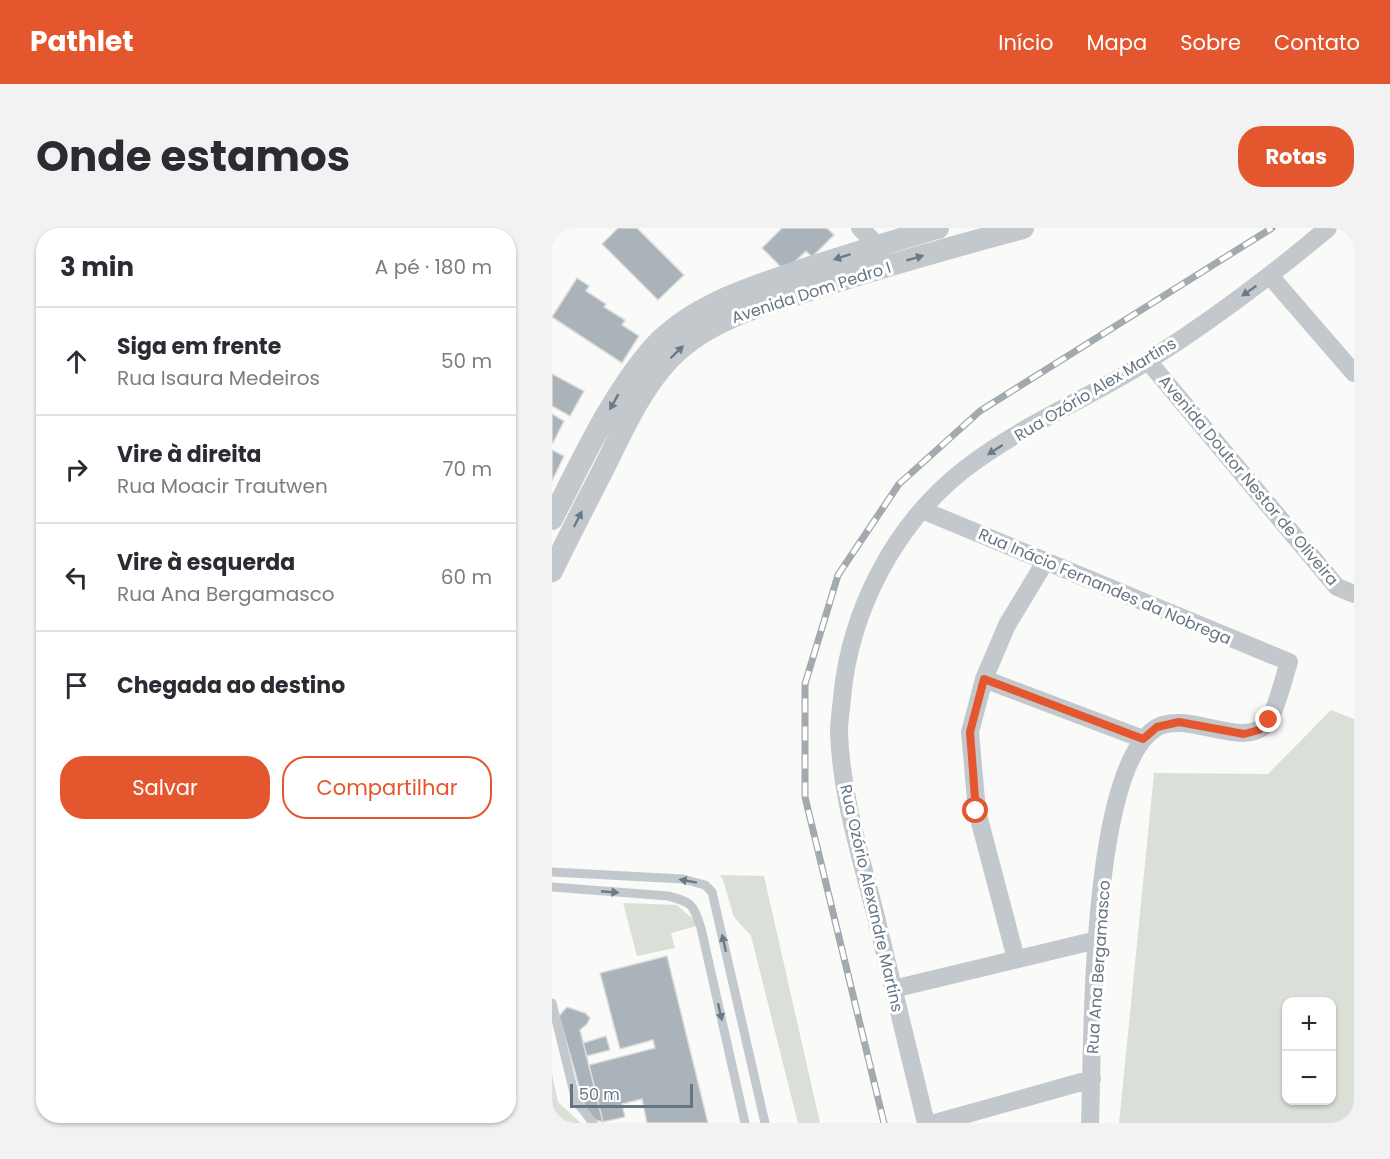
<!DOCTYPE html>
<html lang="pt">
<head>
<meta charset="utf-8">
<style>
  :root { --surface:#fff; --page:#f2f2f3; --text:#2b2b33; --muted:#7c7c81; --line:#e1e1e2; --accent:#e4572e }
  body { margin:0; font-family:Poppins,sans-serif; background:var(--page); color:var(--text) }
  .controls { position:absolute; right:18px; bottom:18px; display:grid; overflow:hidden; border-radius:12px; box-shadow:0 2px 4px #0004 }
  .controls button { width:54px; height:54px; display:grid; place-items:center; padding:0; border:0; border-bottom:2px solid var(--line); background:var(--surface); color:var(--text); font:30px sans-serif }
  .scale { position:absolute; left:18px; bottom:15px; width:123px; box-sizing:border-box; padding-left:6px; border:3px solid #657683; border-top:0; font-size:16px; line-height:21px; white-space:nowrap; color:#657683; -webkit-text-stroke:4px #fff; paint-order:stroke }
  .stop { position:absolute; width:18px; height:18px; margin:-14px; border:4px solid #e4572e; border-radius:50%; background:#fff }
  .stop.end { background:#e4572e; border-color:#fff; box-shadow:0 2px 6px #0008 }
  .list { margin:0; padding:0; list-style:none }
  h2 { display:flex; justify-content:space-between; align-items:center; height:78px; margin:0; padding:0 24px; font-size:26px }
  h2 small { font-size:20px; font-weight:400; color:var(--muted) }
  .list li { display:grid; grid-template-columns:39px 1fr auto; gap:18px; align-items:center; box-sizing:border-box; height:108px; padding:0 24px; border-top:2px solid var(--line) }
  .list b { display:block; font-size:22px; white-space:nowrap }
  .list p { margin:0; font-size:20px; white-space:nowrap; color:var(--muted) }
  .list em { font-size:20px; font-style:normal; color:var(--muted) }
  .actions { display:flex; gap:12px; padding:18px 24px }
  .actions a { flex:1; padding:14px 0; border:2px solid var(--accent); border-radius:24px; text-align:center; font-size:21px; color:var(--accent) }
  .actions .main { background:var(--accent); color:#fff }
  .icon { flex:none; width:33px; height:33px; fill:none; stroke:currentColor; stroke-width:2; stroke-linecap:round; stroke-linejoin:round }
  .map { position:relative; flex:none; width:802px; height:895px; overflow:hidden; border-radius:24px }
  header { display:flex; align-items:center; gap:36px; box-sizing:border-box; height:84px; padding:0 30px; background:var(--accent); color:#fff }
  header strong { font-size:28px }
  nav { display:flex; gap:33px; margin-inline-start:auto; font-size:21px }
  .intro { display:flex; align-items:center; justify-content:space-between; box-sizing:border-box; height:144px; padding:0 36px }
  h1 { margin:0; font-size:42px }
  .button { padding:15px 27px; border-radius:24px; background:var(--accent); color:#fff; font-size:21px; font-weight:700 }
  main { display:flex; gap:36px; padding:0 36px }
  aside { flex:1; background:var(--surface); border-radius:24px; box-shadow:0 2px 4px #0004 }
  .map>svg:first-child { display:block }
  .green { fill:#dadfd7; fill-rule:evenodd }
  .building { fill:#aab3b9; stroke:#dcdcda; stroke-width:1.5 }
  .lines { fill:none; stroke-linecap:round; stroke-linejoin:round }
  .service { stroke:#c3c8cc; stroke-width:9 }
  .minor { stroke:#c3c8cc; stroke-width:18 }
  .tertiary { stroke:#c3c8cc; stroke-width:22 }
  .rail-casing { stroke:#a2aab0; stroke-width:7 }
  .rail { stroke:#fff; stroke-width:4.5; stroke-dasharray:14; stroke-linecap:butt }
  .oneway { fill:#6a7a87 }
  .route { stroke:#e4572e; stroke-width:8 }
  .labels { text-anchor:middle; stroke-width:6; stroke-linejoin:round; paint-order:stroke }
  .street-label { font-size:16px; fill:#657683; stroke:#fff }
</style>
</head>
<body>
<header>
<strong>Pathlet</strong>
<nav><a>Início</a><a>Mapa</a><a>Sobre</a><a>Contato</a></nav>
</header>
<div class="intro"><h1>Onde estamos</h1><a class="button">Rotas</a></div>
<main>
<aside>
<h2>3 min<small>A pé · 180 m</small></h2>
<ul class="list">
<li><svg class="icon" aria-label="ahead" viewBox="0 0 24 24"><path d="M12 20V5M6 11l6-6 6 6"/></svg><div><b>Siga em frente</b><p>Rua Isaura Medeiros</p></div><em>50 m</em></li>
<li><svg class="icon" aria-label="right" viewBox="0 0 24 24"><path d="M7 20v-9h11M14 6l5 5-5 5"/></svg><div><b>Vire à direita</b><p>Rua Moacir Trautwen</p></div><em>70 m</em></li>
<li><svg class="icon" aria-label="left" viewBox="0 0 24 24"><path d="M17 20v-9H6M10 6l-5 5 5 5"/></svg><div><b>Vire à esquerda</b><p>Rua Ana Bergamasco</p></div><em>60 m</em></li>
<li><svg class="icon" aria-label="arrive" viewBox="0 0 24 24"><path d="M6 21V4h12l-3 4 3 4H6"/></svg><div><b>Chegada ao destino</b></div></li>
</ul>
<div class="actions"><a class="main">Salvar</a><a>Compartilhar</a></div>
</aside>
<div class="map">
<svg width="802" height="895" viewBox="0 0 802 895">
  <rect width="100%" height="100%" fill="#fafaf8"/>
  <!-- green -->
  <path class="green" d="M 779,482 L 802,491 L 802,895 L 567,895 L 602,545 L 716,546 ZM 734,774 L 780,774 L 780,872 L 734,872 Z
    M 168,647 L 212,648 L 268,895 L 246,895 L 199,708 L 182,689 L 171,652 Z
    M 71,675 L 125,677 L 142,692 L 145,698 L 119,705 L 123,720 L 85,728 Z
    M 0,845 L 6,874 L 29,895 L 0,895 Z"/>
  <!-- building -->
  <path class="building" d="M 66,0 L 85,0 L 132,47 L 106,72 L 50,16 Z
    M 230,0 L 275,0 L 282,7 L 260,29 L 254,23 L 233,43 L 210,20 Z
    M 25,50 L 37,58 L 34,63 L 54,76 L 52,79 L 73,92 L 70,97 L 87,108 L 70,135 L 0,89 Z
    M 0,146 L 32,163 L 18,188 L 0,178 Z
    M 0,186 L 12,193 L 1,215 L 0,214 Z
    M 0,222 L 12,228 L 0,253 Z
    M 115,728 L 156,895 L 95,895 L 90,871 L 70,876 L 73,889 L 51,894 L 37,837 L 103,820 L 101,812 L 68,821 L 48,745 Z
    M 15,779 L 33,785 L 38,790 L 35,796 L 28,802 L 51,894 L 39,891 L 34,883 L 7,788 Z
    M 54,808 L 58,822 L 35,828 L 31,815 Z"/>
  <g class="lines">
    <!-- service -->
    <path class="service" d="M 0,644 L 131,651 L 153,657 L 160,664 L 213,895
      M 0,659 L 116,668 C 141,674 141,677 149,700 L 193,895
      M 0,775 L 24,873 L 41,895"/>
    <!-- minor -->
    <path class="minor" d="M 308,0 L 326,18 L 329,28
      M 718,48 L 802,145
      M 596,133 L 785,359 L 802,366
      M 370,282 L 737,434 C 732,449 724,483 716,494 C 693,524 636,481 604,500 C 537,541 541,818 538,895
      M 432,451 L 591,511
      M 464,731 L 425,583 L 418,504 L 432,451 L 455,397 L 493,334
      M 341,761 L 545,712
      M 374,895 C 357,826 341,758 324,689 C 309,629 289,567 287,504 C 287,493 289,482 290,470 C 298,382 343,295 414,240 C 470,197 537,170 596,133 C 659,93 719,48 776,0
      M 383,895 L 540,851"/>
    <!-- tertiary -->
    <path class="tertiary" d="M 0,291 C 30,233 57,172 99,122 C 139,76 204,58 259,39 C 301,26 343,12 386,0
      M 0,343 C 17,308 35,273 53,238 C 73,197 94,150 129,120 C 166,88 216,76 261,61 C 330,39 400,19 471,0"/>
    <defs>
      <path id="rail" d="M 332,895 L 253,569 L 253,456 L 286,347 L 347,256 L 428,183 L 720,0"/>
    </defs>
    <!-- rail casing -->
    <use href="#rail" class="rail-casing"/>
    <!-- rail -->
    <use href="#rail" class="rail"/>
  </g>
  <!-- one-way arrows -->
  <defs><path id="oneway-solid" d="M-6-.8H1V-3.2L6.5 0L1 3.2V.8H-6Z" transform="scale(1.5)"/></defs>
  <g class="oneway">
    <use href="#oneway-solid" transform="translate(290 29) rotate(162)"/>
    <use href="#oneway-solid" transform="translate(363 30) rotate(-16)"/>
    <use href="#oneway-solid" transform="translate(697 63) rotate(145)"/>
    <use href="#oneway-solid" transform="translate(125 124) rotate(-44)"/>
    <use href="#oneway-solid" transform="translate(62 174) rotate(119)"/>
    <use href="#oneway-solid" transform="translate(443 222) rotate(147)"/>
    <use href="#oneway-solid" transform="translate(26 291) rotate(-63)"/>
    <use href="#oneway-solid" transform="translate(136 653) rotate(-170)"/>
    <use href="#oneway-solid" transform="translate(58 664) rotate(5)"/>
    <use href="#oneway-solid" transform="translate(172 715) rotate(-103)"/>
    <use href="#oneway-solid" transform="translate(168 784) rotate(77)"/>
  </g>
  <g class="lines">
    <!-- route -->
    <path class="route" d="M 424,583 L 418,504 L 432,451 L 591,511 L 605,499 L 627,494 L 692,506 L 707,502 L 717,492"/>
  </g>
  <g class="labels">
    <!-- street labels -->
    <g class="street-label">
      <text transform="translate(259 64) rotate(-18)" y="6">Avenida Dom Pedro I</text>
      <text transform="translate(543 161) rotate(-31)" y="6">Rua Ozório Alex Martins</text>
      <text transform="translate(697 252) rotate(50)" y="6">Avenida Doutor Nestor de Oliveira</text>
      <text transform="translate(553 358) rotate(23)" y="6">Rua Inácio Fernandes da Nobrega</text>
      <text transform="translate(320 670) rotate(77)" y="6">Rua Ozório Alexandre Martins</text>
      <text transform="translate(546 739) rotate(-86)" y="6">Rua Ana Bergamasco</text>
    </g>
  </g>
</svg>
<div class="controls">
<button>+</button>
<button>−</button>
</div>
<div class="scale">50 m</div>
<div class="stop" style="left:424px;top:583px"></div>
<div class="stop end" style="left:717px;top:492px"></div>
</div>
</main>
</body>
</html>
